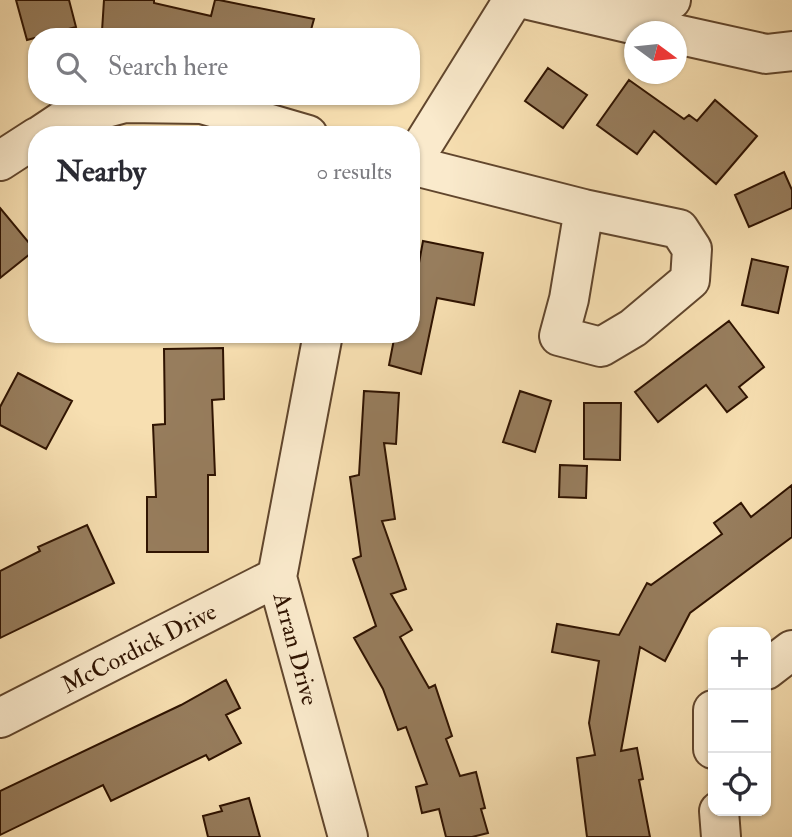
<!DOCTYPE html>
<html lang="en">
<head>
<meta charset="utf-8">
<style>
  :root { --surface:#fff; --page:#f7f7f7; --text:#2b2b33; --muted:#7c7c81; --line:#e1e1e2 }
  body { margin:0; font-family:"IM FELL Double Pica",serif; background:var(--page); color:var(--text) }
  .controls { position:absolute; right:21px; bottom:21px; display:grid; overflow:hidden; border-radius:14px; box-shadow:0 2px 5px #0004 }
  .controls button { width:63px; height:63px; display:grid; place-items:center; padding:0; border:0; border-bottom:2px solid var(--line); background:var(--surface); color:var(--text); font:35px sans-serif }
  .compass { position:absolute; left:624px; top:21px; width:63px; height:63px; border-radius:50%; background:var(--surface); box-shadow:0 2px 5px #0004; rotate:105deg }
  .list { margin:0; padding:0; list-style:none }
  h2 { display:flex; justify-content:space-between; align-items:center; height:91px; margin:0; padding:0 28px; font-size:30px }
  h2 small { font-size:23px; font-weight:400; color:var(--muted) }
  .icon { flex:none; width:38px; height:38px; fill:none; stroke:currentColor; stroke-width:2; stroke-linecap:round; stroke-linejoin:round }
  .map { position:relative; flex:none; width:792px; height:837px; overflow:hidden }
  .search { position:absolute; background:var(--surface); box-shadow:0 2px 5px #0004; left:28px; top:28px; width:392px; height:77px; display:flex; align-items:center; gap:18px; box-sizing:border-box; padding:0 24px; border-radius:28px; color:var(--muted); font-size:26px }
  .panel { position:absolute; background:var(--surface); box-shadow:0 2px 5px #0004; left:28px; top:126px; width:392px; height:217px; border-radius:28px }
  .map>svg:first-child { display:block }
  .building { fill:#977d5d; stroke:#2f1301; stroke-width:2 }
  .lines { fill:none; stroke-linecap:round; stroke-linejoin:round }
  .minor-casing { stroke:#61462d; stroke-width:42 }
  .minor { stroke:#faeacc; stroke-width:38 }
  .labels { text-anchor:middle; stroke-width:5; stroke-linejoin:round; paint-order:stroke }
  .street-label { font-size:24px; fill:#2f1301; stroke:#faeacc }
</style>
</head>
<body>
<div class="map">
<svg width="792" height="837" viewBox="0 0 792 837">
  <rect width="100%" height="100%" fill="#f7dfb1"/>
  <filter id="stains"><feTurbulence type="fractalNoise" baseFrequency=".00286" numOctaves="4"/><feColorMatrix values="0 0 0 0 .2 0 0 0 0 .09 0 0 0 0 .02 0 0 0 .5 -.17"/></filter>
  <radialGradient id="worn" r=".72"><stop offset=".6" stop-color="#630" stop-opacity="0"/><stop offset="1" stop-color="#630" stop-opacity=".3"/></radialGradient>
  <!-- building -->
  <path class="building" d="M 16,0 L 69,0 L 76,27 L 27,40 Z
    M 104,0 L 154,0 L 154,3 L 211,16 L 215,0 L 219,0 L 314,19 L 309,37 L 180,37 L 102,31 Z
    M 548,68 L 587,95 L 563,128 L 525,101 Z
    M 629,80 L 684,119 L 689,115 L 697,121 L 715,100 L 757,136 L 716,184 L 654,131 L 637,154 L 597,125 Z
    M 784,172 L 792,190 L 792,208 L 749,227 L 735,195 Z
    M 0,208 L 35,250 L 0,278 Z
    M 423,241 L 483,253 L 474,305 L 437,298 L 421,374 L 389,365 L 395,334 L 411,334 L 411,307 Z
    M 752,259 L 788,267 L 778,313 L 742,305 Z
    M 729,321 L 764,367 L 739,387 L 747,397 L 727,412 L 706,385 L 658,422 L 635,392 Z
    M 223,348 L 224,399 L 212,400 L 215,475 L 208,475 L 208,552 L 147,552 L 147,497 L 156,497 L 153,425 L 165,424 L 164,349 Z
    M 18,373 L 72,401 L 46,449 L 0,425 L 0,407 Z
    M 364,391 L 399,393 L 396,444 L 384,443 L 395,519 L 382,521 L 406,589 L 391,594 L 412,630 L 400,637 L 429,688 L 435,685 L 452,736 L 446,739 L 460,776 L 476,772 L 485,808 L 481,809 L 488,833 L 472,837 L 446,837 L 439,809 L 422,813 L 416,787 L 427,784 L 406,727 L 398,730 L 383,689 L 354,638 L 376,626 L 353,559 L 361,556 L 350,477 L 359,475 Z
    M 520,391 L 551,401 L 535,452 L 503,442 Z
    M 584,403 L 621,403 L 620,460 L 584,459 Z
    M 560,465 L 587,466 L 586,498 L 559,497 Z
    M 792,485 L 792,537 L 690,613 L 665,661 L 640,647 L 621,751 L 637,748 L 643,779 L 639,780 L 650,837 L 587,837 L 577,758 L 595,755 L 589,723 L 599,661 L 552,652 L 557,624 L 619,635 L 647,583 L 651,585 L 722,534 L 714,523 L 741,503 L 751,517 Z
    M 87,525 L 114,583 L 0,638 L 0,571 L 40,551 L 38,547 Z
    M 226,680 L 240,708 L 226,715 L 241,743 L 209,760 L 206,755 L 111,801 L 103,785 L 0,835 L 0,791 L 181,705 Z
    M 249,798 L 260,837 L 208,837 L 203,816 L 222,811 L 220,806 Z"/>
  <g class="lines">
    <defs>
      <path id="minor" d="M 529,0 L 666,32
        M 613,0 L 646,8 L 671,0
        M 676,34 L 766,54 L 792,51
        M 41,135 L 65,119 L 125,103 L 202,104 L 308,135
        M 0,161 L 37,137
        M 411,164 L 513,0
        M 411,165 L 584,209 L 679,229 L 692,249 L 690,280 L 633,328 L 601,347 L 559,336 L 569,299 L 584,209
        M 323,334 L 277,577 L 348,837
        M 766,670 L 792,650
        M 713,710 L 713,749
        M 0,718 L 277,577
        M 719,811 L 721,837"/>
    </defs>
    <!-- minor casing -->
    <use href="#minor" class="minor-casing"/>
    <!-- minor -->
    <use href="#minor" class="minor"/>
  </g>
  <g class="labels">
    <!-- street labels -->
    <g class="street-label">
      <text transform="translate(139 648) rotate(-27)" y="8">McCordick Drive</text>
      <text transform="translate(296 649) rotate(75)" y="8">Arran Drive</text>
    </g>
  </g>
  <rect width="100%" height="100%" filter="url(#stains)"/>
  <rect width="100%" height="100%" fill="url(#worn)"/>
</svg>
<div class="controls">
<button>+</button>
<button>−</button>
<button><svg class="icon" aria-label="locate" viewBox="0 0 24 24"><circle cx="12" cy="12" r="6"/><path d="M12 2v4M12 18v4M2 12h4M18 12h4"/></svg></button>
</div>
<svg class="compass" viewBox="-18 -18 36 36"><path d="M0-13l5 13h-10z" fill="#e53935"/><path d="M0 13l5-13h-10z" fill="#7c7c81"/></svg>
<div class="search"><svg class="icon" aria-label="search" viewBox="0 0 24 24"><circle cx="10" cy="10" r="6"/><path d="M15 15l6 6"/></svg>Search here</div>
<section class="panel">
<h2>Nearby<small>0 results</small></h2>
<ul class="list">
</ul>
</section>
</div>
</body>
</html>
